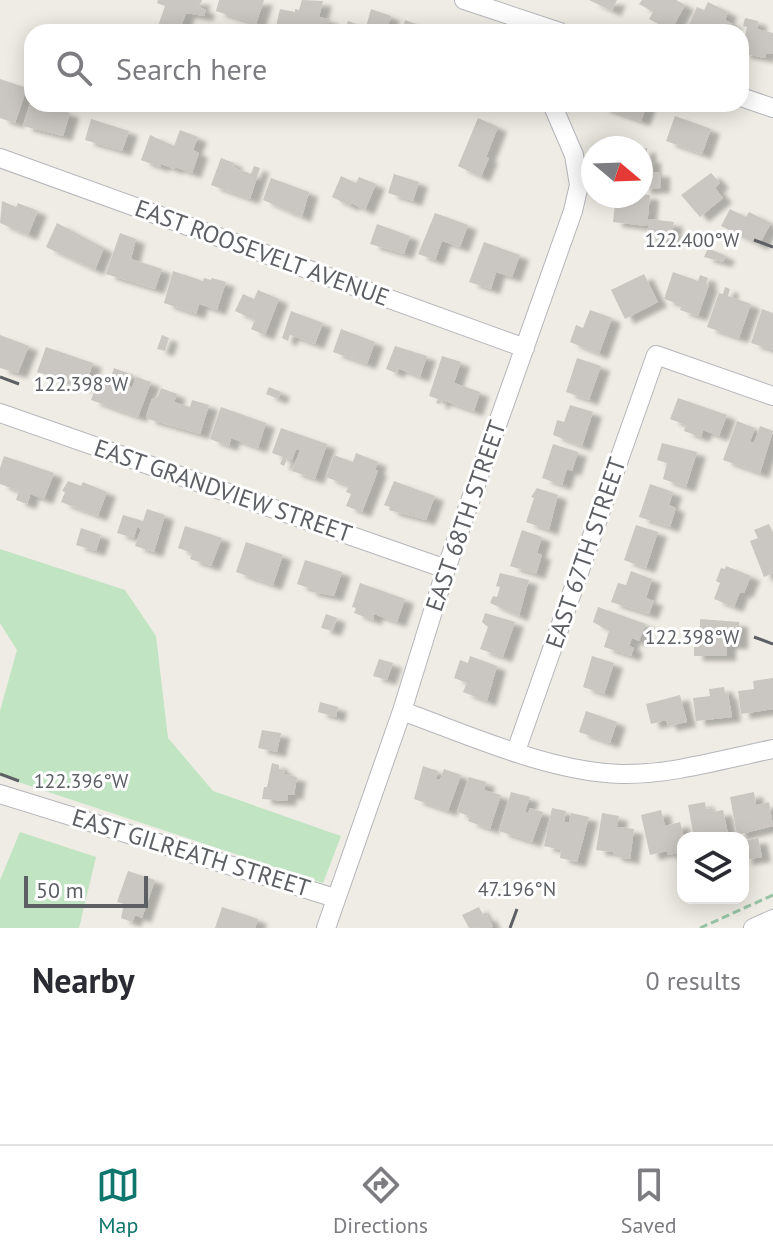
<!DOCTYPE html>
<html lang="en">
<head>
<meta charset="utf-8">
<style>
  :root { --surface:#fff; --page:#f7f7f7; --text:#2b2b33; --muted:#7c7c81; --line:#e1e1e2; --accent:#0f766e }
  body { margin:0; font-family:"PT Sans",sans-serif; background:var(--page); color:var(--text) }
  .controls { position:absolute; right:24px; bottom:24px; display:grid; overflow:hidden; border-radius:16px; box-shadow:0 4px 20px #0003 }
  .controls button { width:72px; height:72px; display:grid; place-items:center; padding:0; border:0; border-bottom:2px solid var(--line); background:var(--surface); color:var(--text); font:40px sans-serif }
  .compass { position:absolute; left:581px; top:136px; width:72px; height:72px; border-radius:50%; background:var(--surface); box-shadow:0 4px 20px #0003; rotate:109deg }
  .scale { position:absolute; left:24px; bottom:20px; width:124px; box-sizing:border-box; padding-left:8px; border:4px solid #5c5f64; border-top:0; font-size:22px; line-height:28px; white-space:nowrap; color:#5c5f64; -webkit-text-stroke:6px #fff; paint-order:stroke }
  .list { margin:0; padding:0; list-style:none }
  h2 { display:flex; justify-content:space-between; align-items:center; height:104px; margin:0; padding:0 32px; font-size:34px }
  h2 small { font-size:26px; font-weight:400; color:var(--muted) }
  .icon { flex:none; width:44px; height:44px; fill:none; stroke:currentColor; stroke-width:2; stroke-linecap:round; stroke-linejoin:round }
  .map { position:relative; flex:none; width:773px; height:928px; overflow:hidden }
  .search { position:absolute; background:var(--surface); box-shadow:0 4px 20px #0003; left:24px; right:24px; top:24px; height:88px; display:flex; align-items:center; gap:20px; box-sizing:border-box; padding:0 28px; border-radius:24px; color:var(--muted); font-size:30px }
  .sheet { height:216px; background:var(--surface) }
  nav { display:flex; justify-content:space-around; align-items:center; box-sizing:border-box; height:112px; border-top:2px solid var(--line); background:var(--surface); font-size:22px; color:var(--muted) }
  nav a { display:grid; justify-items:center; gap:4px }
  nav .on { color:var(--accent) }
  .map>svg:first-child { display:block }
  .green { fill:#c1e4c2 }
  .building { fill:#cac6c1; filter:url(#shadow) }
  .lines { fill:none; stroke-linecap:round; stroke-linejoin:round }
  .minor-casing { stroke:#b4b6ba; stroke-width:20 }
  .path { stroke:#99c3a6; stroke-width:3; stroke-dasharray:8 4; stroke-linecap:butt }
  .minor { stroke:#fff; stroke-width:18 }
  .ticks { fill:none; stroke:#5c5f64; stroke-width:3 }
  .labels { text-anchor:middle; stroke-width:6; stroke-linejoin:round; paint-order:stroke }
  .street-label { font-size:24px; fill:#5c5f64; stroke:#fff }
  .ticks-label { font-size:20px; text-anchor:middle; fill:#5c5f64; stroke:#fff; stroke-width:6; stroke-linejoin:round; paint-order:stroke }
</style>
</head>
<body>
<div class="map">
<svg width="773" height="928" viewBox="0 0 773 928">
  <defs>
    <filter id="shadow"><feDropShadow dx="9" dy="5" stdDeviation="2" flood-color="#0004"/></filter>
  </defs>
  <rect width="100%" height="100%" fill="#eeece4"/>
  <!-- green -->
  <path class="green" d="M 0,549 L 125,590 L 156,636 L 168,738 L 213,791 L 341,836 L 323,883 L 0,776 L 0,711 L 17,650 L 0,623 Z
    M 20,832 L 96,857 L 79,928 L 0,928 L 0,880 Z"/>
  <!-- building -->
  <path class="building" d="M 158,0 L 202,0 L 199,7 L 206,10 L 204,16 L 186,13 L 179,32 L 174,32 L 158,26 L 165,6 L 157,3 Z
    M 219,0 L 264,0 L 256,24 L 216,11 Z
    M 302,0 L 323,1 L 319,17 L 329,19 L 326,32 L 275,31 L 280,9 L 295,12 L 295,9 L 299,10 Z
    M 589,0 L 617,0 L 612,11 Z
    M 642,0 L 676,0 L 685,5 L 671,31 L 649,19 L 653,12 L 639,4 Z
    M 708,2 L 728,12 L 725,20 L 733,24 L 729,32 L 704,32 L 689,24 L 697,7 L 704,10 Z
    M 371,9 L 391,16 L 386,32 L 344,32 L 348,21 L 366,27 Z
    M 745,18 L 758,21 L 757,29 L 773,33 L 773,54 L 766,53 L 765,58 L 741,53 L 747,27 L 743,26 Z
    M 405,20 L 425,27 L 424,32 L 401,32 Z
    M 0,79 L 27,88 L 15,123 L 0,118 Z
    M 30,104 L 43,104 L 70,113 L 63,136 L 23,126 Z
    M 602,104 L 647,104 L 641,121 L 601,107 Z
    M 675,116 L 711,129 L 702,154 L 666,141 Z
    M 478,118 L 498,127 L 486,157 L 489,158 L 481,177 L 458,166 Z
    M 91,119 L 129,131 L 122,151 L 85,140 Z
    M 180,130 L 198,137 L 193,150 L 199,153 L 192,173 L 175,167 L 174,169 L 161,164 L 160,167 L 141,160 L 150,135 L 174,146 Z
    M 647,148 L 647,158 L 652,158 L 652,172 L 661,172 L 661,188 L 642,189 L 641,149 Z
    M 221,158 L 234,163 L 233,167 L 251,174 L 254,166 L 260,168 L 250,199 L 211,185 Z
    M 711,173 L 720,183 L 715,188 L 723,198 L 700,217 L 681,195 Z
    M 394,174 L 419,182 L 413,201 L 388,193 Z
    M 341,176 L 356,183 L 359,177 L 376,184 L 365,210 L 351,203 L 350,206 L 332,197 Z
    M 271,178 L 309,192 L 302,217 L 263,200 Z
    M 641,194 L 650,195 L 647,226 L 613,222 L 616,196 L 641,196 Z
    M 2,201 L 16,207 L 18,203 L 38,211 L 28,235 L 0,223 Z
    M 730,209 L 746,217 L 749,212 L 771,223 L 759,245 L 721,226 Z
    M 435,213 L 468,225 L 460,247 L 442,241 L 435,260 L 418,254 Z
    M 649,219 L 674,222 L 671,240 L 647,237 Z
    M 57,223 L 104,248 L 95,270 L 46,247 Z
    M 377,224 L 410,236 L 404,254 L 370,244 Z
    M 120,233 L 136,239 L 131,259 L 162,269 L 155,289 L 106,274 Z
    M 484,242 L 520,255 L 512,277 L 496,272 L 491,289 L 469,282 Z
    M 708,248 L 726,256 L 723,262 L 704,257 Z
    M 173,271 L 203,281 L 204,278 L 211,280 L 212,278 L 226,282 L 217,310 L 199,304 L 196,314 L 164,303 Z
    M 673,272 L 698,281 L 700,275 L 708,278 L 706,284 L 709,285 L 698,316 L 680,310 L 682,305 L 664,299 Z
    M 644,274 L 658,302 L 625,319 L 611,290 Z
    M 725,287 L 730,289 L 728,296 L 751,304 L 739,338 L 707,327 L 719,293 L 723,294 Z
    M 258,290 L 279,299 L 265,335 L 251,329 L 255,320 L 235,311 L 243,294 L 254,299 Z
    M 762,309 L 773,313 L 773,350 L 751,343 Z
    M 590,310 L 612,318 L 599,354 L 570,342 L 576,325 L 583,328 Z
    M 291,311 L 323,323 L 315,344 L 290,335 L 288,341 L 282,338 Z
    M 341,329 L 375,342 L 367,364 L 333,352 Z
    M 0,335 L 29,346 L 18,373 L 0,368 Z
    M 162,335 L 169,338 L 165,351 L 157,349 Z
    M 395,346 L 427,356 L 420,377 L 397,368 L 396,373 L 386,369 Z
    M 46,347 L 93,363 L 85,387 L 37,372 Z
    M 442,356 L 461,362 L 454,383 L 480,392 L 474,411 L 442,400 L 440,404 L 436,403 L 438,399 L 429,396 Z
    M 577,358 L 601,366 L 589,400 L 566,392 Z
    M 114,368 L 133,375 L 129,386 L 132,388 L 136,377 L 151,382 L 138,417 L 91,400 L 100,376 L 110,380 Z
    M 269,387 L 281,392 L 278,399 L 266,394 Z
    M 161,388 L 177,394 L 174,402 L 190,407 L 192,400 L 209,405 L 200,434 L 148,419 L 146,416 L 152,399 L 158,397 Z
    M 678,398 L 727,415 L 719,436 L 703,430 L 701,437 L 684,431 L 686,425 L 670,419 Z
    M 570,405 L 593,412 L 582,446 L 553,435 L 557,420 L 564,422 Z
    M 221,407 L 266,423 L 258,448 L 231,438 L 229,446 L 210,439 Z
    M 737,421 L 755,428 L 750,442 L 754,443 L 760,426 L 773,431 L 760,473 L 723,460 Z
    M 281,428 L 327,444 L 315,479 L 292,471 L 300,450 L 296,449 L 292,460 L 287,458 L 284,466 L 280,464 L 283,457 L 272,453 Z
    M 662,443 L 697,452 L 686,487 L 663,479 L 667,463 L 657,460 Z
    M 553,444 L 578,452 L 572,471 L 567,469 L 562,485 L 542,478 Z
    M 356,453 L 378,462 L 375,470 L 378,471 L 362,512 L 346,506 L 351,494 L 346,492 L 349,486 L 326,477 L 334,455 L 353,462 Z
    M 4,456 L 54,473 L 44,499 L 30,494 L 27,504 L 16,500 L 19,491 L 0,484 L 0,468 Z
    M 68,481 L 81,486 L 83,482 L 107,492 L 98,516 L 61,502 L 65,492 L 62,491 Z
    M 394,481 L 435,496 L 426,520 L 389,510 L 390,507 L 384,505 Z
    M 650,484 L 673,492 L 669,505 L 676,508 L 670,527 L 639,517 Z
    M 537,488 L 558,495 L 549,530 L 526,522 L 534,498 L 531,497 Z
    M 147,509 L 165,515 L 154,552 L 135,546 L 141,529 L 137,527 L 134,538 L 117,533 L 123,515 L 143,521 Z
    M 769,524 L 773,533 L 773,573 L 764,577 L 750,541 L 758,538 L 754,530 Z
    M 636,525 L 658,532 L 646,568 L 624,560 Z
    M 185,526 L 222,538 L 211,566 L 190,559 L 192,553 L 178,548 Z
    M 81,528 L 101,535 L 96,551 L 76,545 Z
    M 522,530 L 542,537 L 537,553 L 542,555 L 536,574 L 510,566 Z
    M 246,542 L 283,555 L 273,585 L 236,572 Z
    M 305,560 L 342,572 L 334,596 L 308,591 L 309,588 L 297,584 Z
    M 726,566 L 751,576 L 744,593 L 740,592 L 734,607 L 714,599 L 720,583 L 716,581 L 721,568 L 725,569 Z
    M 631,571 L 652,579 L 646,598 L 654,601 L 649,614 L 611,602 L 618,583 L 626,585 Z
    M 500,573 L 529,580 L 519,616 L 490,603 L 493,596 L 497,597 L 500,587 L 496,586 Z
    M 360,583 L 405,599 L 397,622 L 374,614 L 373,620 L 354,613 L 356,608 L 352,607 Z
    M 598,607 L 646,624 L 639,641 L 632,638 L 629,646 L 634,648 L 631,656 L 604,647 L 609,631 L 593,622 Z
    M 485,613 L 515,622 L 503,657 L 480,649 L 488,627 L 482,622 Z
    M 326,614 L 337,618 L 332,631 L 321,628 Z
    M 700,619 L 739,622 L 739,644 L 727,644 L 727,656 L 694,656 L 694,643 L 690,643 L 690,630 L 700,630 Z
    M 470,656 L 497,666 L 487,701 L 463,692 L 467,683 L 454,678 L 460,660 L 468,663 Z
    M 592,656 L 614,663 L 604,694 L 583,687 Z
    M 379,659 L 393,663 L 387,680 L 373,676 Z
    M 773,678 L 773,709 L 741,714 L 738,691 L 754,689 L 753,681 Z
    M 724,687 L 725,694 L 728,693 L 732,717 L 696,721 L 693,698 L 710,696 L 709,689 Z
    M 680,695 L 687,722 L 668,726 L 666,720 L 651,724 L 646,704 Z
    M 320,702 L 338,707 L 336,717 L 318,712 Z
    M 586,711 L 617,722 L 610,743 L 579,732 Z
    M 262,730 L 281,733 L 277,752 L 258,748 Z
    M 272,763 L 279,765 L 279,769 L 285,770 L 284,774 L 297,777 L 294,795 L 288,794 L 287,801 L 262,799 L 264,787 L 267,787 Z
    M 423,766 L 438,771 L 436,779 L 440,780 L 444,769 L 461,775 L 448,811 L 414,799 Z
    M 469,777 L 486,782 L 484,790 L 501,795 L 490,829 L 468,821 L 470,816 L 457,812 Z
    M 511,792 L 530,797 L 525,812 L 528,813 L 530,808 L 543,812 L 532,842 L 499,831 Z
    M 754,792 L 756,805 L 769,802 L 773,826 L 737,835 L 730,797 Z
    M 705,802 L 706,809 L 712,808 L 713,812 L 723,810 L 728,834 L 694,838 L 688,805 Z
    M 552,808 L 566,811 L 564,822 L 569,823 L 571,813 L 589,817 L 577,862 L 560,858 L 561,850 L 544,846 Z
    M 661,810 L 665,826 L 680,822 L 684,838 L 683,852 L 668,855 L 667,851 L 650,855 L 641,815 Z
    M 602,813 L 619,816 L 617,827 L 634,829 L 630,859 L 613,856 L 613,852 L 596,850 Z
    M 758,838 L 762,857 L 743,860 L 743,841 Z
    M 128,871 L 155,880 L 142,918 L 135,915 L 132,922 L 121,918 L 124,904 L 117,902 Z
    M 222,907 L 258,919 L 255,928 L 215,928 Z
    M 479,907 L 484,917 L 487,915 L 493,927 L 469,928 L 462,915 Z"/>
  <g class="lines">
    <defs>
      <path id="minor" d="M 464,0 L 560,32
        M 741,97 L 773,108
        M 0,158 L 525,348
        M 0,413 L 446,569
        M 402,711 C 469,735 549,772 621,774 C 671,775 724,759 773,749
        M 516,751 L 656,355 L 773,396
        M 0,794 L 335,898
        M 326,928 L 402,711 L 446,569 L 573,211 L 579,185 L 574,155 L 552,104
        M 753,928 L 773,919"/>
    </defs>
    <!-- minor casing -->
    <use href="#minor" class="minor-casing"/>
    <!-- path -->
    <path class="path" d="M 700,928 L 773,895"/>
    <!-- minor -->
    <use href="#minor" class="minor"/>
  </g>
  <!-- ticks -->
  <path class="ticks" d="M 754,240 L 773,247M 0,377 L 19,384M 754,637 L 773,644M 0,774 L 19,781M 510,928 L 517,909"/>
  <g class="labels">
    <!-- street labels -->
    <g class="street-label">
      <text transform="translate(262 253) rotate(20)" y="8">EAST ROOSEVELT AVENUE</text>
      <text transform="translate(223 491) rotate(19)" y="8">EAST GRANDVIEW STREET</text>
      <text transform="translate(466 516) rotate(-71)" y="8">EAST 68TH STREET</text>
      <text transform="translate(586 553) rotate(-71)" y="8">EAST 67TH STREET</text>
      <text transform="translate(191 853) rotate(17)" y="8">EAST GILREATH STREET</text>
    </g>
  </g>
  <g class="ticks-label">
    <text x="692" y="247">122.400°W</text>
    <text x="81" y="391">122.398°W</text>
    <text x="692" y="644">122.398°W</text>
    <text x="81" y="788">122.396°W</text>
    <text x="517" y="896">47.196°N</text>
  </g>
</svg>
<div class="controls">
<button><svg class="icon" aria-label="layers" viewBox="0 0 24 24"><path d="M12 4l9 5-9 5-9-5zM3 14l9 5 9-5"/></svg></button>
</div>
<svg class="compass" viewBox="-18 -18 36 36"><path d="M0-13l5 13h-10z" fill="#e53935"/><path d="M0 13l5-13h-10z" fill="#7c7c81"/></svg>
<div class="scale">50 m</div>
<div class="search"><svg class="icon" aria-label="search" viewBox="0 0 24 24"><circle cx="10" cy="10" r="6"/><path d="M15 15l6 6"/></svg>Search here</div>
</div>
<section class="sheet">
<h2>Nearby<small>0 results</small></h2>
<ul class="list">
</ul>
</section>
<nav>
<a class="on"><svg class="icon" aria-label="map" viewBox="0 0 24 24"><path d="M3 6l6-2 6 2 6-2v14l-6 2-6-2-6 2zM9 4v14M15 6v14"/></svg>Map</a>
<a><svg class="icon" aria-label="directions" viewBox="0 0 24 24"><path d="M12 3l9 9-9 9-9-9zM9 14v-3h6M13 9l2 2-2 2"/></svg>Directions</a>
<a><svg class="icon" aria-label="saved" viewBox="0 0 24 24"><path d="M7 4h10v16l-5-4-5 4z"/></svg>Saved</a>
</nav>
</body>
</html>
